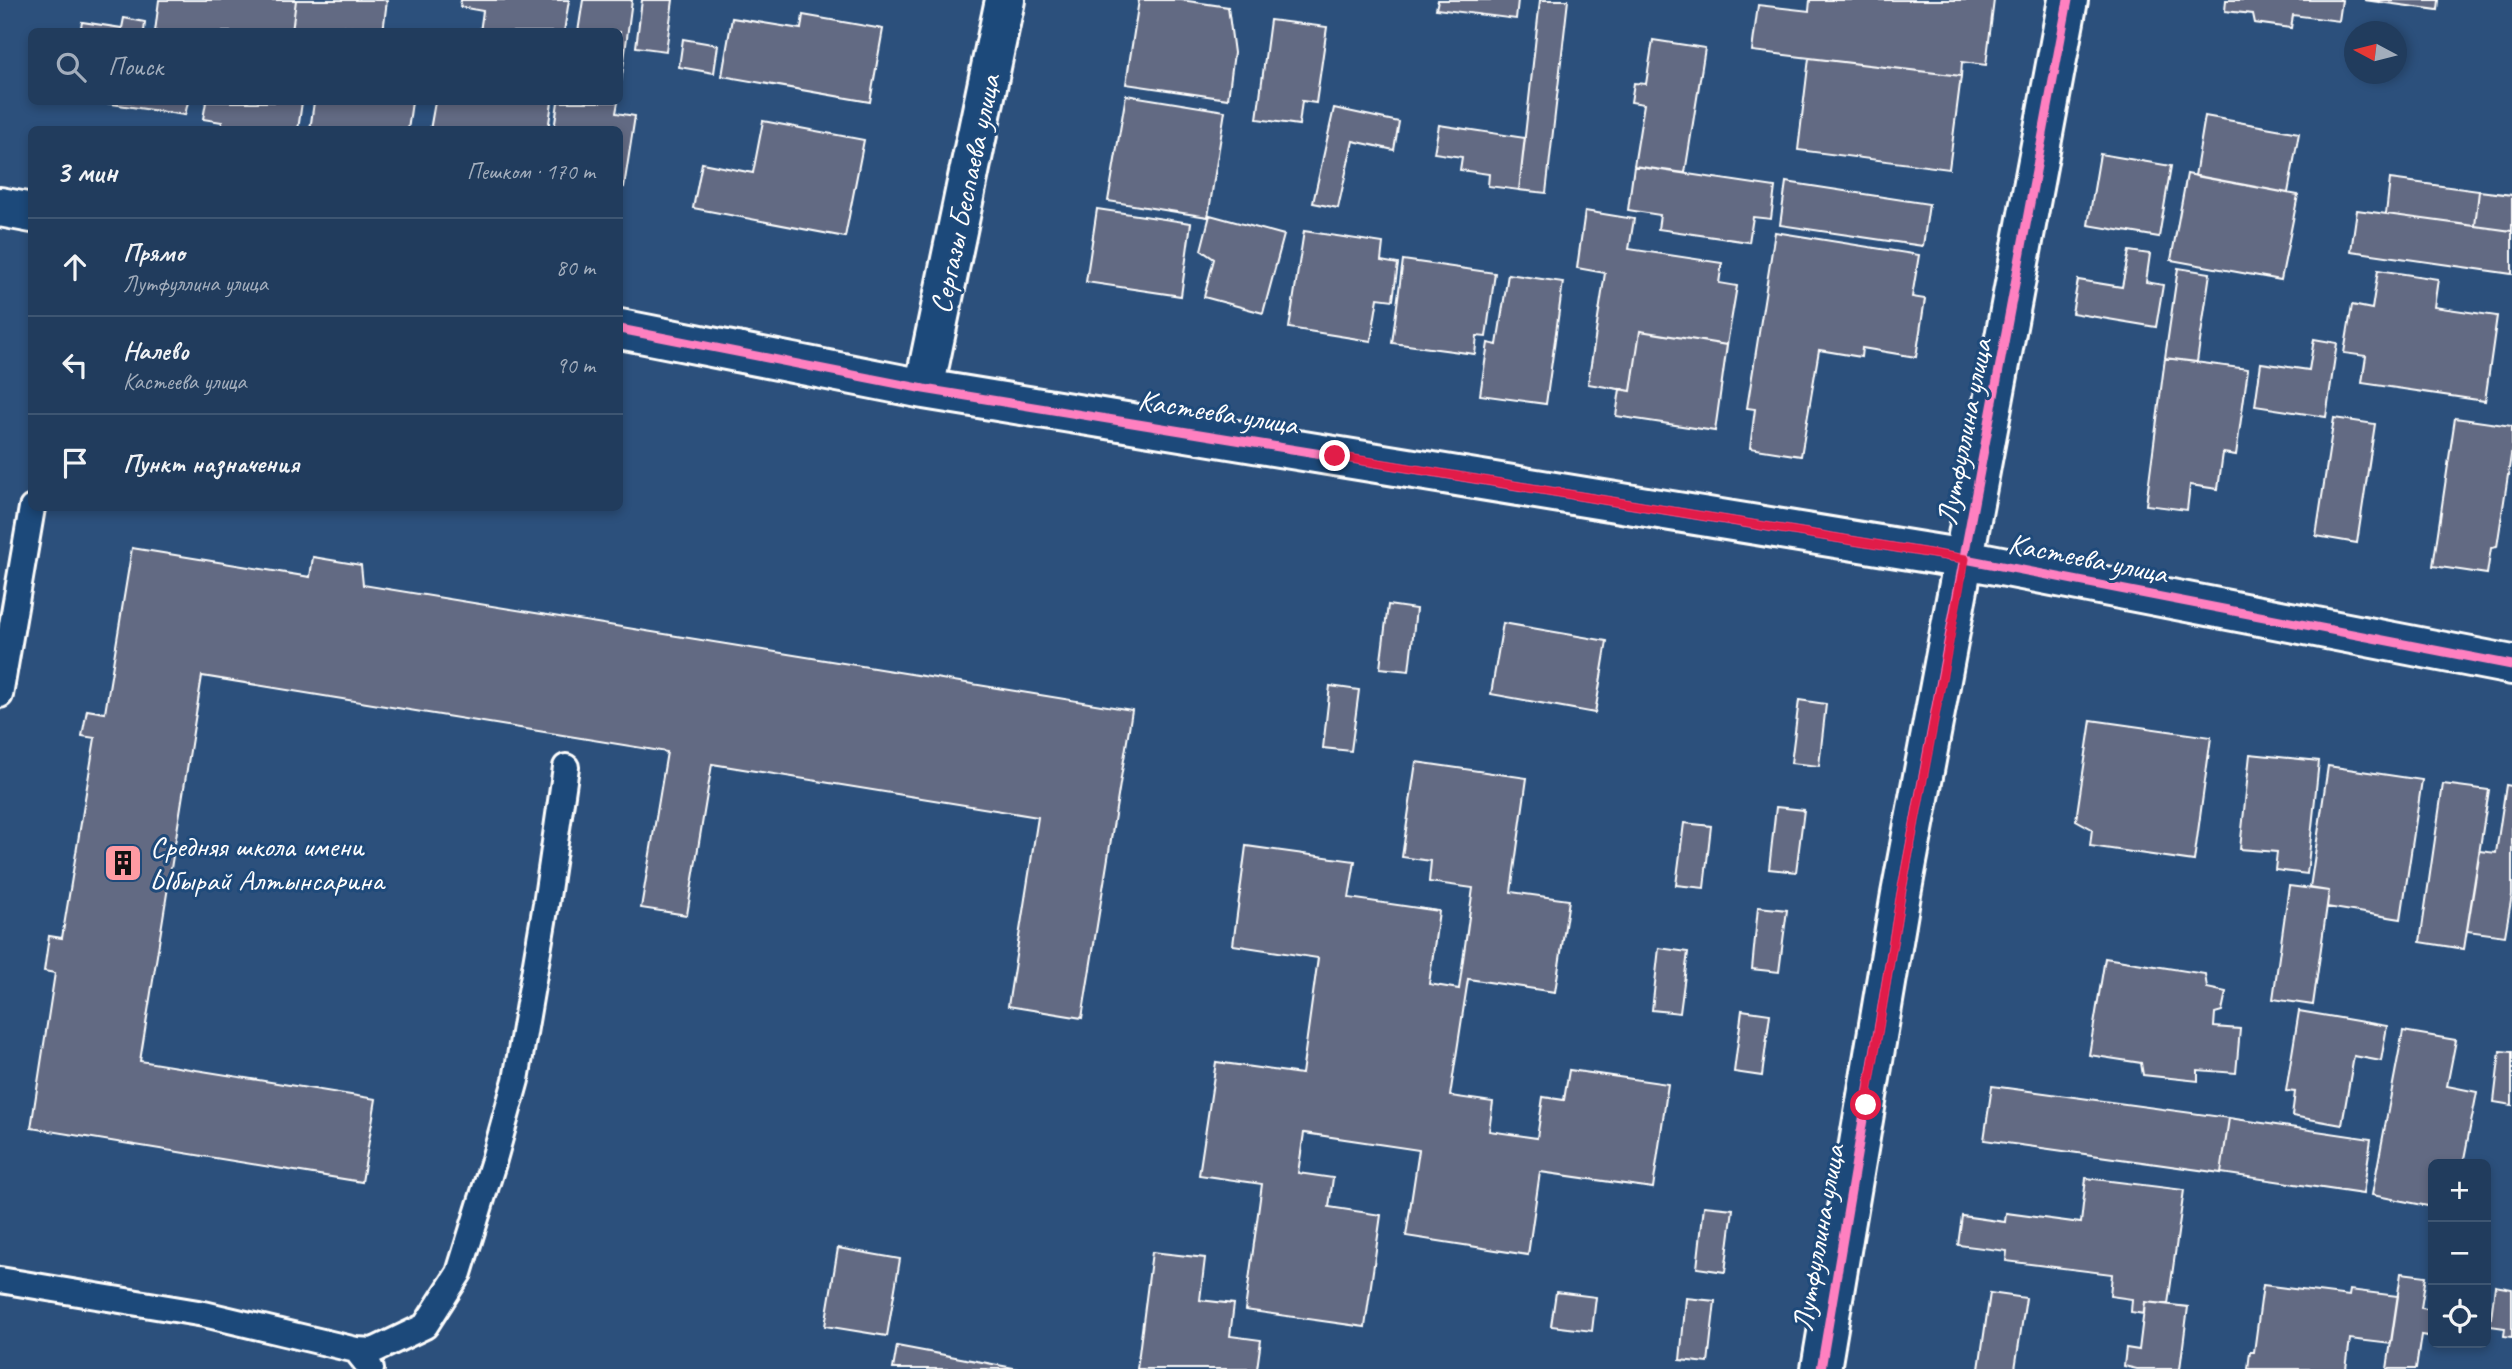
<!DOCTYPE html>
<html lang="ru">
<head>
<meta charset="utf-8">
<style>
  :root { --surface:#213c5d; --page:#294363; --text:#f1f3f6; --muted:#a2adbc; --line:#3e5672 }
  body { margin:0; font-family:Caveat,sans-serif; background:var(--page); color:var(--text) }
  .controls { position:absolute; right:21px; bottom:21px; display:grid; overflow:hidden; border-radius:10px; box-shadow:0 4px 10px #0003 }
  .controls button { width:63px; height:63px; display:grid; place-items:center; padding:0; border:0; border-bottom:2px solid var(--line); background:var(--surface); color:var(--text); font:35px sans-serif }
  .compass { position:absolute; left:2344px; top:21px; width:63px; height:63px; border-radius:50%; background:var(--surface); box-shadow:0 4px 10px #0003; rotate:277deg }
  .stop { position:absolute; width:21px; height:21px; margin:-16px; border:5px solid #e11d48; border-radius:50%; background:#fff }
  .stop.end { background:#e11d48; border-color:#fff; box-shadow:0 2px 7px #0008 }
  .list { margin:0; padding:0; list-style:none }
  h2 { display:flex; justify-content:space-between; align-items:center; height:91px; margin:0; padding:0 28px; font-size:30px }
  h2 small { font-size:23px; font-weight:400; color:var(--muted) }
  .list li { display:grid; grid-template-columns:46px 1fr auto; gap:21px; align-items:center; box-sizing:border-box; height:98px; padding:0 28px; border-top:2px solid var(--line) }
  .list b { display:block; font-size:26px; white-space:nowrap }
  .list p { margin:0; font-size:23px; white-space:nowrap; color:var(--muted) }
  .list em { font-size:23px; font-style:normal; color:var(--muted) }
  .icon { flex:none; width:38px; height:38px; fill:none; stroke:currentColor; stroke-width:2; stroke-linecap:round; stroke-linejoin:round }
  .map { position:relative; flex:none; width:2512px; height:1369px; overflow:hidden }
  .search { position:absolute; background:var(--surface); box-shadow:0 4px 10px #0003; left:28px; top:28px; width:595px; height:77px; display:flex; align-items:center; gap:18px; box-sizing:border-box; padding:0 24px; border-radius:10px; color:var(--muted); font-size:26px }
  .panel { position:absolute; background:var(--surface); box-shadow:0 4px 10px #0003; left:28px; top:126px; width:595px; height:385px; border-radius:10px }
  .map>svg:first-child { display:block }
  .building { fill:#626a83; stroke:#fff; stroke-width:2 }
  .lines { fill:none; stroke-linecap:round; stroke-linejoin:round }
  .lane-casing { stroke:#fff; stroke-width:30 }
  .street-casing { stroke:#fff; stroke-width:44 }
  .lane { stroke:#1f4a7a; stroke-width:24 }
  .street { stroke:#1f4a7a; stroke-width:38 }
  .cycleway-casing { stroke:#1f4a7a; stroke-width:13 }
  .cycleway { stroke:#ff80c0; stroke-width:9 }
  .route { stroke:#e11d48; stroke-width:9 }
  .labels { text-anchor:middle; stroke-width:6; stroke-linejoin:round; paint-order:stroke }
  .street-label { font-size:30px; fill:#fff; stroke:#1f4a7a }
  .poi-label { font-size:30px; fill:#fff; stroke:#1f4a7a; text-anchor:start }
</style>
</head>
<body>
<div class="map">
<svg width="2512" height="1369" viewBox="0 0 2512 1369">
  <rect width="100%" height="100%" fill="#2c507c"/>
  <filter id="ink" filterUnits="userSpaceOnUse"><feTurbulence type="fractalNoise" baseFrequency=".0143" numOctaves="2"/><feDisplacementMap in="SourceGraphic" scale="14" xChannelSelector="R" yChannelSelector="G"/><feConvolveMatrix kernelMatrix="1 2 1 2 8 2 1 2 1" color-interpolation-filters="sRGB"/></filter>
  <g filter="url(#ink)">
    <!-- building -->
    <path class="building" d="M 159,0 L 296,0 L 292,32 L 155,32 Z
      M 296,0 L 387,0 L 383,32 L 345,26 L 344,32 L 292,32 Z
      M 461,0 L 569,0 L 564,32 L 480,32 L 483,11 L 460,7 Z
      M 583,0 L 632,0 L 620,90 L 620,32 L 578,32 Z
      M 642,0 L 673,0 L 666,51 L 636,47 Z
      M 1139,0 L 1181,0 L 1228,7 L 1234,53 L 1228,99 L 1126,84 Z
      M 1438,0 L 1518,0 L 1516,19 L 1436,9 Z
      M 1540,0 L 1568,0 L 1546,193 L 1519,190 Z
      M 1810,0 L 1994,0 L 1986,65 L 1962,62 L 1961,76 L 1752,51 L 1758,5 L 1809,11 Z
      M 2226,0 L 2342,0 L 2339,21 L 2293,15 L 2291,28 L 2255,23 L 2253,14 L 2225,11 Z
      M 2364,0 L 2439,0 L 2438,10 Z
      M 803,15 L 883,29 L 870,102 L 722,76 L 732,18 L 801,29 Z
      M 124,18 L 145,22 L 144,32 L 80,32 L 82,22 L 122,28 Z
      M 1270,20 L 1327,27 L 1316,103 L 1302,101 L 1299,125 L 1257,119 Z
      M 683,39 L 718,45 L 714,73 L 679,67 Z
      M 1653,40 L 1705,48 L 1685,173 L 1634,166 L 1644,104 L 1631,102 L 1634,83 L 1646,84 Z
      M 1809,58 L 1961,76 L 1949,169 L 1798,150 Z
      M 1126,95 L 1225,111 L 1208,217 L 1108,201 Z
      M 99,102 L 188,102 L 185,115 Z
      M 206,102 L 302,102 L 298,130 L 221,130 L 222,122 L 203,119 Z
      M 314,102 L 412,102 L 408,130 L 310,130 Z
      M 435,102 L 552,102 L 548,130 L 430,130 Z
      M 558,102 L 618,102 L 616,113 L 635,116 L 624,187 L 620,186 L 620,130 L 554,130 Z
      M 1334,108 L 1399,122 L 1394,150 L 1353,141 L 1338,208 L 1313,203 Z
      M 2205,116 L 2299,133 L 2288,193 L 2195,176 Z
      M 763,121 L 864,140 L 845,237 L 693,208 L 702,163 L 753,173 Z
      M 1439,125 L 1525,138 L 1519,190 L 1488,186 L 1489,174 L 1460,170 L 1462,157 L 1434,153 Z
      M 2100,154 L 2171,166 L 2159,237 L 2088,225 Z
      M 1634,166 L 1775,187 L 1771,219 L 1753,217 L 1749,242 L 1658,229 L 1660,215 L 1628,210 Z
      M 2187,174 L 2298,195 L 2281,280 L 2171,260 Z
      M 2390,179 L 2479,191 L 2475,226 L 2386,214 Z
      M 1786,182 L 1929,204 L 1923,246 L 1780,225 Z
      M 2479,191 L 2512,195 L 2512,231 L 2475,226 Z
      M 1097,209 L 1191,223 L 1181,296 L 1086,282 Z
      M 2357,210 L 2512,231 L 2512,274 L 2351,251 Z
      M 1585,211 L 1634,219 L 1629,249 L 1722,263 L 1719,283 L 1737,286 L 1727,345 L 1640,331 L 1631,391 L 1588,384 L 1605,273 L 1577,268 Z
      M 1210,215 L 1284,235 L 1263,313 L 1204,297 L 1214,259 L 1201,250 Z
      M 1304,231 L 1383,243 L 1381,261 L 1398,264 L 1393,300 L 1378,298 L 1371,341 L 1289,328 Z
      M 1775,232 L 1919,255 L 1912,297 L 1925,299 L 1916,357 L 1862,348 L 1861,357 L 1819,350 L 1801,456 L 1750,448 L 1755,409 L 1747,408 Z
      M 2129,251 L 2150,254 L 2146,282 L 2163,285 L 2156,327 L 2072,313 L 2078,280 L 2122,287 Z
      M 1403,260 L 1495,273 L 1486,337 L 1477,336 L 1475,354 L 1392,343 Z
      M 2178,268 L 2210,273 L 2197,362 L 2165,358 Z
      M 2378,270 L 2438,279 L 2434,307 L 2497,316 L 2485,401 L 2362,383 L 2366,356 L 2344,353 L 2352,305 L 2372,309 Z
      M 1508,274 L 1563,282 L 1546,404 L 1480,395 L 1488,343 L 1497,345 Z
      M 1640,331 L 1727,345 L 1715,431 L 1616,416 L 1620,389 L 1631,391 Z
      M 2314,339 L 2337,343 L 2326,417 L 2255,406 L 2261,363 L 2309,370 Z
      M 2165,358 L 2248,369 L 2236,455 L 2223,453 L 2218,489 L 2190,485 L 2187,510 L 2146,505 Z
      M 2334,418 L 2375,424 L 2357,543 L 2316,536 Z
      M 2455,418 L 2512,426 L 2512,449 L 2497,547 L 2491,548 L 2487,574 L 2433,566 Z
      M 132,548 L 310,577 L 313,557 L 361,565 L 363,585 L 1132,710 L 1082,1018 L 1008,1006 L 1038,817 L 712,764 L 687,915 L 641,908 L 667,752 L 202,676 L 140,1061 L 376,1099 L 362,1182 L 31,1128 L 55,973 L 44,971 L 49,936 L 62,938 L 95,738 L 82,736 L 87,710 L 105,713 Z
      M 1388,605 L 1416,609 L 1409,671 L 1380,668 Z
      M 1503,623 L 1607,641 L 1595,713 L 1491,694 Z
      M 1330,686 L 1359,690 L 1351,751 L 1323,748 Z
      M 1799,700 L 1826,704 L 1819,766 L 1791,763 Z
      M 2091,720 L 2211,737 L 2194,861 L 2090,846 L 2092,829 L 2076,820 Z
      M 2250,754 L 2319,761 L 2307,874 L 2275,870 L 2277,852 L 2240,849 Z
      M 1416,762 L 1527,778 L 1511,892 L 1569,900 L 1555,992 L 1468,979 L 1450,1096 L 1493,1102 L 1489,1131 L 1537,1138 L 1543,1097 L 1564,1100 L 1569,1070 L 1668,1084 L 1653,1188 L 1540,1172 L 1528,1255 L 1406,1236 L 1419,1150 L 1304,1133 L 1298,1173 L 1333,1178 L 1329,1207 L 1381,1215 L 1365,1327 L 1245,1310 L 1262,1184 L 1199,1175 L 1216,1062 L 1302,1074 L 1318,958 L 1233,945 L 1246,846 L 1355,861 L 1349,898 L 1439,911 L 1429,984 L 1459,989 L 1473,888 L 1429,882 L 1431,861 L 1402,857 Z
      M 2328,766 L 2422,780 L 2401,919 L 2327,907 L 2329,891 L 2310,888 Z
      M 2443,784 L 2489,790 L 2464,949 L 2420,942 Z
      M 2506,785 L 2512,786 L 2512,895 L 2505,936 L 2467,931 L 2480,851 L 2496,853 Z
      M 1776,807 L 1804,810 L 1796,872 L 1769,869 Z
      M 1684,823 L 1711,826 L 1704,888 L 1676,885 Z
      M 2289,886 L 2329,891 L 2313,1005 L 2273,999 Z
      M 1758,907 L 1787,910 L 1779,972 L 1752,969 Z
      M 1659,948 L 1688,952 L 1680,1013 L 1652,1010 Z
      M 2105,958 L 2205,974 L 2207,988 L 2226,992 L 2222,1011 L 2215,1013 L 2214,1027 L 2240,1029 L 2236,1073 L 2198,1070 L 2198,1081 L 2143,1075 L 2141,1063 L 2089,1055 Z
      M 1742,1010 L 1770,1014 L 1762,1076 L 1734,1072 Z
      M 2299,1011 L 2387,1026 L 2381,1061 L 2354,1056 L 2342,1125 L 2292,1116 L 2295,1092 L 2286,1091 Z
      M 2403,1031 L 2456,1040 L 2447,1086 L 2477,1092 L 2463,1164 L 2433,1164 L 2433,1207 L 2372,1195 Z
      M 2500,1051 L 2512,1052 L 2512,1105 L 2494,1102 Z
      M 1992,1086 L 2229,1118 L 2221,1173 L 1984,1140 Z
      M 2229,1118 L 2371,1139 L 2363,1194 L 2221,1173 Z
      M 2086,1178 L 2184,1190 L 2168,1304 L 2145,1302 L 2144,1314 L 2131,1312 L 2132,1299 L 2110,1296 L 2112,1274 L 2006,1261 L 2007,1251 L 1958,1245 L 1962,1216 L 2005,1222 L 2006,1213 L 2081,1223 Z
      M 1704,1206 L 1733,1209 L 1725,1272 L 1697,1268 Z
      M 838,1248 L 900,1259 L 887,1336 L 825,1326 Z
      M 1152,1252 L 1205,1258 L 1200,1300 L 1234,1304 L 1230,1336 L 1261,1340 L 1257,1369 L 1137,1369 Z
      M 2401,1273 L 2426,1276 L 2421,1308 L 2433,1310 L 2433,1337 L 2421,1335 L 2416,1369 L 2387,1369 Z
      M 2263,1285 L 2349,1296 L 2350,1290 L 2398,1296 L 2391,1344 L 2350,1339 L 2346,1369 L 2248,1369 L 2250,1352 L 2254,1352 Z
      M 2495,1286 L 2512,1289 L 2512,1337 L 2504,1336 L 2505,1328 L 2490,1326 Z
      M 1556,1292 L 1596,1297 L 1592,1331 L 1551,1326 Z
      M 1990,1293 L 2026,1298 L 2015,1369 L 1979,1369 Z
      M 1686,1298 L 1715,1301 L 1708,1363 L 1680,1360 Z
      M 2145,1302 L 2188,1307 L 2180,1369 L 2137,1369 L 2124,1366 L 2126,1348 L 2139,1350 Z
      M 897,1346 L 1019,1369 L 893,1369 Z"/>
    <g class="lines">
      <defs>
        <path id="lane" d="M 0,695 L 32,508
          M 0,1280 L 204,1314 L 356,1350 L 371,1369
          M 356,1350 L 373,1351 L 425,1326 L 459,1273 L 493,1163 L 516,1080 L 546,904 L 566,767"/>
        <path id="street" d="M 0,207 L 32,213
          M 620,329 L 924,389 L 1965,559 L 2512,665
          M 924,389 L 1005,0
          M 1821,1369 L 1901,894 L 2068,0"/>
      </defs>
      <!-- lane casing -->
      <use href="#lane" class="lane-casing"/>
      <!-- street casing -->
      <use href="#street" class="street-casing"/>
      <!-- lane -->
      <use href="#lane" class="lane"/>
      <!-- street -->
      <use href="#street" class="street"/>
      <defs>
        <path id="cycleway" d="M 620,329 L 924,389 L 1965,559 L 2512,665
          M 1821,1369 L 1901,894 L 2068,0"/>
      </defs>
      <!-- cycleway casing -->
      <use href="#cycleway" class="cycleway-casing"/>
      <!-- cycleway -->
      <use href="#cycleway" class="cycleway"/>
    </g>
  </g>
  <g class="lines" filter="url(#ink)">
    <!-- route -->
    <path class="route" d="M 1335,456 L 1965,559 L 1901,894 L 1866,1105"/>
  </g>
  <!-- icons -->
  <defs>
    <symbol id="building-square" viewBox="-11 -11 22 22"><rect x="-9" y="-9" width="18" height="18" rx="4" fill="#ff9aa2" stroke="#1f4a7a"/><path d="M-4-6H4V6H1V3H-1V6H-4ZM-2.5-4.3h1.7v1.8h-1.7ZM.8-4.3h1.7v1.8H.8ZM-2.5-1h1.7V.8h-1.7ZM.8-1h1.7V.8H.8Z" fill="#111"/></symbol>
  </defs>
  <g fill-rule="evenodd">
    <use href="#building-square" x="101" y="841" width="44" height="44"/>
  </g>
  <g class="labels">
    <!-- street labels -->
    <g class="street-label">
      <text transform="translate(965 194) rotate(-78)" y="10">Сергазы Беспаева улица</text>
      <text transform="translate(1218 412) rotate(9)" y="10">Кастеева улица</text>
      <text transform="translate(1964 432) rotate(-79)" y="10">Лутфуллина улица</text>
      <text transform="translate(2088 558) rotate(11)" y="10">Кастеева улица</text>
      <text transform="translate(1818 1238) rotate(-80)" y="10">Лутфуллина улица</text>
    </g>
    <!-- poi labels -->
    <g class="poi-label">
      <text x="150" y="856">Средняя школа имени<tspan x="150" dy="34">Ыбырай Алтынсарина</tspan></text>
    </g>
  </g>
</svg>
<div class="controls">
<button>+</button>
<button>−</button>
<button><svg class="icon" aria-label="locate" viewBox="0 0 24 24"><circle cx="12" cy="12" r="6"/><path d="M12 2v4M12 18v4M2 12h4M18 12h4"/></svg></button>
</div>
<svg class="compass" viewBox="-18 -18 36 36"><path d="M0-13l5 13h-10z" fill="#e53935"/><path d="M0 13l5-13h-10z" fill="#a2adbc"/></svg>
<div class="stop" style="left:1866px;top:1105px"></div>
<div class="stop end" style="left:1335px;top:456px"></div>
<div class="search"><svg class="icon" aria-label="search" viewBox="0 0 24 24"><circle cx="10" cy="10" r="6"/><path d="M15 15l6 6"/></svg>Поиск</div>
<section class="panel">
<h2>3 мин<small>Пешком · 170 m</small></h2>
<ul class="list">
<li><svg class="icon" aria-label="ahead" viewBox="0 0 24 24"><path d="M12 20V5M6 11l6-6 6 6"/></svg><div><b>Прямо</b><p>Лутфуллина улица</p></div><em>80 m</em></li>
<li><svg class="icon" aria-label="left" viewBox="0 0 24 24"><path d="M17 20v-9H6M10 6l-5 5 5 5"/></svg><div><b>Налево</b><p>Кастеева улица</p></div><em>90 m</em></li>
<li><svg class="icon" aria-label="arrive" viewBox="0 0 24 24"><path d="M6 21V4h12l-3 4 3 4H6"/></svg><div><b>Пункт назначения</b></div></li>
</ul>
</section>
</div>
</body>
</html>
